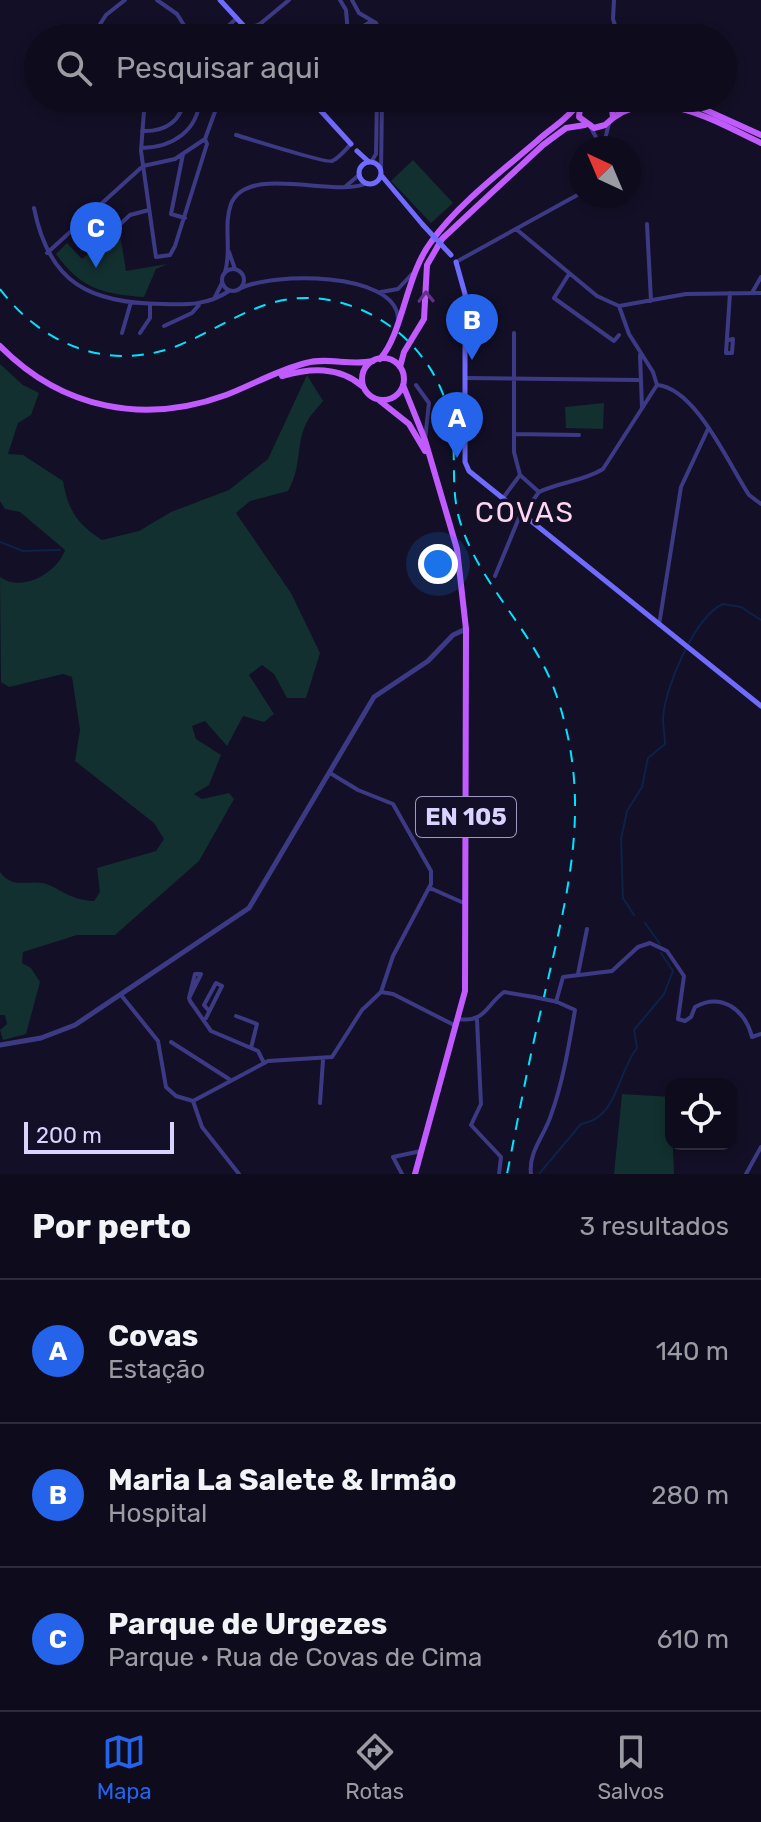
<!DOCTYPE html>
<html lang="pt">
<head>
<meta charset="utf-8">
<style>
  :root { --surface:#0e0b1c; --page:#171425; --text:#f1f3f6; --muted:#9b9ba3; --line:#2e2b3b; --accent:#2563eb }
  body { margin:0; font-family:Rubik,sans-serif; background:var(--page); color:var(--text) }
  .controls { position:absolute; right:24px; bottom:24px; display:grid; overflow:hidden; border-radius:16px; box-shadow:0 4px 12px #0003 }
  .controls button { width:72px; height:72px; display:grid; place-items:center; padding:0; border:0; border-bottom:2px solid var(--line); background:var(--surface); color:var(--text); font:40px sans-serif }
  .compass { position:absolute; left:569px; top:136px; width:72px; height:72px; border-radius:50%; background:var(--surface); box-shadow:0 4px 12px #0003; rotate:316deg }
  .scale { position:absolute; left:24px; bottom:20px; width:150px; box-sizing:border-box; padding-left:8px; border:4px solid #d9d4ff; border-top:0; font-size:22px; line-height:28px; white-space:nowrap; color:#d9d4ff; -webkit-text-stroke:6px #130f26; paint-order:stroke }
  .you { position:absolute; left:438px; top:564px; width:28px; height:28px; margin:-20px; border:6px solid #fff; border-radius:50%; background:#1a73e8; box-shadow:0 0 0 12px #1a73e833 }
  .badge { display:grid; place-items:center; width:52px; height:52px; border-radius:50%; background:var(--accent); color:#fff; font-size:26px; font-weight:700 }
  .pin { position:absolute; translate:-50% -66px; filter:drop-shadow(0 2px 4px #0008) }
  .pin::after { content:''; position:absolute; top:42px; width:28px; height:24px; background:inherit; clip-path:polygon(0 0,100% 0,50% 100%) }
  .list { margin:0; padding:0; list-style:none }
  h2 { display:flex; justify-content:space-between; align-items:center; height:104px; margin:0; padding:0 32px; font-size:34px }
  h2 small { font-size:26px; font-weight:400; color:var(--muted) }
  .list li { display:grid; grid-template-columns:52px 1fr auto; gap:24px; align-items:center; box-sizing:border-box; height:144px; padding:0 32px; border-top:2px solid var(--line) }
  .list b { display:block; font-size:30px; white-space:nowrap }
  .list p { margin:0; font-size:26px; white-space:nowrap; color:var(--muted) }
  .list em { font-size:26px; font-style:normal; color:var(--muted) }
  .icon { flex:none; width:44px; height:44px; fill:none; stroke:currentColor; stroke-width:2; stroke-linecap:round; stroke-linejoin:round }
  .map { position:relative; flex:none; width:761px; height:1174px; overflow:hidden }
  .search { position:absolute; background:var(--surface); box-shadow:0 4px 12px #0003; left:24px; right:24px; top:24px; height:88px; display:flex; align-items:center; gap:20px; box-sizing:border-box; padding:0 28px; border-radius:44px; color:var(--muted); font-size:30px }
  .sheet { height:536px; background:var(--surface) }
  nav { display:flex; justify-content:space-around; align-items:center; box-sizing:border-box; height:112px; border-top:2px solid var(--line); background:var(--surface); font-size:22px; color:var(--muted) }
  nav a { display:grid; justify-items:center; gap:4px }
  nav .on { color:var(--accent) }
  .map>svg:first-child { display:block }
  .green { fill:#12302f }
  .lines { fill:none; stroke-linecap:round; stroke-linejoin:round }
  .stream { stroke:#0c2248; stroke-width:2 }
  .minor { stroke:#3d3a85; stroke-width:4 }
  .tertiary { stroke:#3d3a85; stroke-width:5 }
  .secondary { stroke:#6f6bff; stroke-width:5 }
  .primary { stroke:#c25bff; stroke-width:6 }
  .rail { stroke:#00e5ff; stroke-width:2; stroke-dasharray:12 10; stroke-linecap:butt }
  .minor-bridge { stroke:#3d3a85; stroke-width:4 }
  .secondary-bridge { stroke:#6f6bff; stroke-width:5 }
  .oneway { stroke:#623188 }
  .labels { text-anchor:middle; stroke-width:7; stroke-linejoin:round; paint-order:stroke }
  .shield { fill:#130f26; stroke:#9e99be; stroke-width:2 }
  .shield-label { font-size:24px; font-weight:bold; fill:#d9d4ff }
  .neighbourhood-label { font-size:28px; letter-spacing:2px; fill:#ffd6f0; stroke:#130f26 }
</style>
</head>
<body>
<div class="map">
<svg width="761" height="1174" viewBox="0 0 761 1174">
  <rect width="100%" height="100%" fill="#130f26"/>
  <!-- green -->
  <path class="green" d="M 413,160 L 453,203 L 431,223 L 391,181 Z
    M 121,240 L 126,271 L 167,264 L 156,269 L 144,297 C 103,294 81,289 56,254 L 67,243 L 82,259 L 102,243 Z
    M 0,364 L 23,385 L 39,393 L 31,415 L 18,423 L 8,454 L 23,455 L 63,481 C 68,510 77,524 102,540 L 139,531 L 171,512 L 229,490 L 268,459 L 307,375 L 323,401 C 318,408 311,414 307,422 C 295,444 303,464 288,491 L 250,501 L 236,513 L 291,593 L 320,653 L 306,698 L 287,698 L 274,674 L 262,665 L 249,675 L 274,714 L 264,722 L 243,716 L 227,746 L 205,721 L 192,726 L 196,739 L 221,755 L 209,785 L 194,794 L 202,799 L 229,793 L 234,799 L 199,861 L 115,935 L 77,935 L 23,952 L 22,963 L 31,968 L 40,982 L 26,1034 L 3,1040 L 0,1030 L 7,1024 L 5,1015 L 0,1015 L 0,872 C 12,888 24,881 41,883 C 55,884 67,900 94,901 L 100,892 L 97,868 L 156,851 L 164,839 L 154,823 L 75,761 L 80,730 L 72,677 L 63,674 L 9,687 L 1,682 L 0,577 C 22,593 57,573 65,550 L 20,512 L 5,509 L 0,501 Z
    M 604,403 L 603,429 L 566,428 L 565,407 Z
    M 622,1094 L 671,1097 L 674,1174 L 614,1174 Z"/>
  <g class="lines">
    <!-- stream -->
    <path class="stream" d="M 0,542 L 23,551 L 60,550
      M 634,915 L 623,898 L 621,839 L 627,811 L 642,787 L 648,758 L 665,744 C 665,736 663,727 663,719 C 664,689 695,616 723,604 L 741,607 L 761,620
      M 645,923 L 660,944
      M 539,1174 L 581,1124 C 618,1118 616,1075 637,1048 L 634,1030 L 664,994 L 673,971 L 661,953"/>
    <!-- minor -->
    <path class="minor" d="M 157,0 L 177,14 L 192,38
      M 340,0 L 346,10 L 348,34
      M 352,0 L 359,13 L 376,23 L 382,38
      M 614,0 L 613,19 L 619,38
      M 373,23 L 378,38
      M 260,24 L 289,0
      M 247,29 L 260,24 L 289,38
      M 91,38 L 106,15 L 125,0
      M 215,38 L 237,18
      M 343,38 L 372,21
      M 145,98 L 141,151 L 156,257 L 170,255 L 175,246 L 207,144 L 205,139
      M 319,109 L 321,98
      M 591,128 L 602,148
      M 142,131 C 164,132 182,122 184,98
      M 236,135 C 250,139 327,164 332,161 C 339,158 346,149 351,144
      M 142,148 C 173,147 198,131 200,98
      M 603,148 L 609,123
      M 183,154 L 171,214 L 185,218
      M 371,162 L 376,154 L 377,98
      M 381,172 L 382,98
      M 346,186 L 359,175
      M 34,208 C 49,284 90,303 163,304 C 188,305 208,305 229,291
      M 647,224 L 651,301
      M 516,229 L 597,296 L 619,306 L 686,294 L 761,293
      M 95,248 L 130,215 L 149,210
      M 229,252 L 235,269
      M 47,253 L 143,166 L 175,159 L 205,139 L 220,98
      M 456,262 L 581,193
      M222 280a11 11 0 1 1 22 0a11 11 0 1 1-22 0Z
      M 225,272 C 232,250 223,225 231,204 C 247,164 332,197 365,184
      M 569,274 L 554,298 L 614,341 L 619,335
      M 239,289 C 271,272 395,271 398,318
      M 753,291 L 761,277
      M 381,292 L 398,289 L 412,274
      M 215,297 L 222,283
      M 619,306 L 629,334 L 653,372 L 657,385
      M 164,326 L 192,313 L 199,305
      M 122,333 L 131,302
      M 140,333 L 150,318 L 150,304
      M 514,333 L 514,452 L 520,475 L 539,492
      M 729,340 L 733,339 L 732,353 L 726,353 L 730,293
      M 640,355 L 642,408
      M 466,378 L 638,380
      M 416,385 L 429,403 L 425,440
      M 657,385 C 696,388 729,465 749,495 L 761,504
      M 514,434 L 579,435
      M 539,492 C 560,482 584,481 603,469 L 657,385
      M 503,498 L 520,475
      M 523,514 L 539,492
      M 495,576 L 521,513
      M 659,625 L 681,487 L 708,429
      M 330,773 L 358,790 L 393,804 L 431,871 L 431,884 L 393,956 L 381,992
      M 430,888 L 466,904
      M 578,974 L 587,929
      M 121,995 L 158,1041 L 166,1087 L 176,1096 L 193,1101 L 268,1061 L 332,1057 L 362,1010 L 381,992 L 393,994 L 454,1025
      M 189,998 L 201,974 L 195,974 L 189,998 L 190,1001 L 211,1031 L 258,1051 L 264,1063
      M 556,1002 L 563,977 L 612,971 L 638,947 L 650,943 L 667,951 L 684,976 L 678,1019 L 685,1021 L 691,1017 L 695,1007 C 722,992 745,1010 752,1037 L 761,1034
      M 236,1016 L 257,1024 L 251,1048
      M 206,1018 L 222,986 L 216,983 L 204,1005 L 209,1011
      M 459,1019 C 485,1023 486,1005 504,992 L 534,997
      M 477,1020 L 481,1104 L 471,1125 L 501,1157 L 499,1174
      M 171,1042 L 229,1079
      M 193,1101 L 202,1127 L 239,1174
      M 320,1103 L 323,1060
      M 402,1174 L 393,1157 L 421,1151
      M 531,1174 C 528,1152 545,1135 551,1115 C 563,1082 569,1045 575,1010 L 555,1001
      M 746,1174 L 761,1147"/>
    <!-- tertiary -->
    <path class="tertiary" d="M 0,1045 L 41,1038 L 75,1025 L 249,908 L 374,697 L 428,661 L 453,635 L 466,629"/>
    <!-- secondary -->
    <path class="secondary" d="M 220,0 L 255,38
      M 309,98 L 351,144
      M 357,151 L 369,162
      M359 173a11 11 0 1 1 22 0a11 11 0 1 1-22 0Z
      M 381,175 L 423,225
      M 456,262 L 465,294 L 465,462 L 469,471 L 761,706"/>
    <!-- primary -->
    <path class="primary" d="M 581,98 L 579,117 L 594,128 L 605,125 L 613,118 L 611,98
      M 658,98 L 699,107 L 761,135
      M 613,118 C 658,85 718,123 761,143
      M 0,346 C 62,409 144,425 226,395 C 252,385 278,370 306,363 C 328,357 350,366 373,361
      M362 379a21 21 0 1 1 42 0a21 21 0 1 1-42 0Z
      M 380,359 C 403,333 406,275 431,242 C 458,204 502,171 537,141 C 551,128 567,120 578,104
      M 400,367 L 404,352 L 424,319 L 427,265 L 442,239 L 543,145 L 566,128 L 585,125
      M 282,376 C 310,368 339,366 362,386
      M 403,385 L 425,440 L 457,549 L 466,629 L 465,991 L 415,1174
      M 380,401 L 409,424 L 425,451"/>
    <!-- rail -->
    <path class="rail" d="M 0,289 C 42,345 109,372 177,346 C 232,324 269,287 334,301 C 397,315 445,367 452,431 C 456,460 451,489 459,518 C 477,583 534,630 556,694 C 595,806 566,898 541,1010 C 528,1064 518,1119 507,1174"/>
    <!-- minor-bridge -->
    <path class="minor-bridge" d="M 534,997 L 553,1001"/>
    <!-- secondary-bridge -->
    <path class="secondary-bridge" d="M 423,225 L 451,255"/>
  </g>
  <!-- one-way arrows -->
  <defs><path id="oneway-chevron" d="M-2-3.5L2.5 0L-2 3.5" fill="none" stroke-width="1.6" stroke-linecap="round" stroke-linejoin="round" transform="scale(2)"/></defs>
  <use class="oneway" href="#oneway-chevron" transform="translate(426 297) rotate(-91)"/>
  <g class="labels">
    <!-- shield labels -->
    <rect class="shield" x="416" y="797" width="100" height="40" rx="6"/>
    <g class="shield-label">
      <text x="466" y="825">EN 105</text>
    </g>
    <!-- neighbourhood labels -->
    <g class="neighbourhood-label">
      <text x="525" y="522">COVAS</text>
    </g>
  </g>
</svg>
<div class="controls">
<button><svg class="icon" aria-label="locate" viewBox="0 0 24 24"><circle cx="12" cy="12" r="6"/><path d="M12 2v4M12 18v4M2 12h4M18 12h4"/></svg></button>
</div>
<svg class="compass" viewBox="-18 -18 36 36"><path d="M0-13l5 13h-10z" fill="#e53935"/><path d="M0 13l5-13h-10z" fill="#9b9ba3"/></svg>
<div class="scale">200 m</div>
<div class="you"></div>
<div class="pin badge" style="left:457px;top:458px">A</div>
<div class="pin badge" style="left:472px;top:360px">B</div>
<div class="pin badge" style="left:96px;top:268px">C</div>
<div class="search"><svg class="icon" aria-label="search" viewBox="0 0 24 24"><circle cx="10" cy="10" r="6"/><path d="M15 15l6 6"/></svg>Pesquisar aqui</div>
</div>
<section class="sheet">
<h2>Por perto<small>3 resultados</small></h2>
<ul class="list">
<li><span class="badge">A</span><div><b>Covas</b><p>Estação</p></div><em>140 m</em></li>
<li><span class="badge">B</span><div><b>Maria La Salete &amp; Irmão</b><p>Hospital</p></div><em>280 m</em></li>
<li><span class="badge">C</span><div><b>Parque de Urgezes</b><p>Parque · Rua de Covas de Cima</p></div><em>610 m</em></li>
</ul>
</section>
<nav>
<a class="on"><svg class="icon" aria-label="map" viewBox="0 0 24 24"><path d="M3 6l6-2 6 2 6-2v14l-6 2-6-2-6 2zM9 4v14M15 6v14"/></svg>Mapa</a>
<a><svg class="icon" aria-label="directions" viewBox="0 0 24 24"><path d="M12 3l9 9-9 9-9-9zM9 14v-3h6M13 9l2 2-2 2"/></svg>Rotas</a>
<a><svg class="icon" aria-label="saved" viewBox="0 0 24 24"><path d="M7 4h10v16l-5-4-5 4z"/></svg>Salvos</a>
</nav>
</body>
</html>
